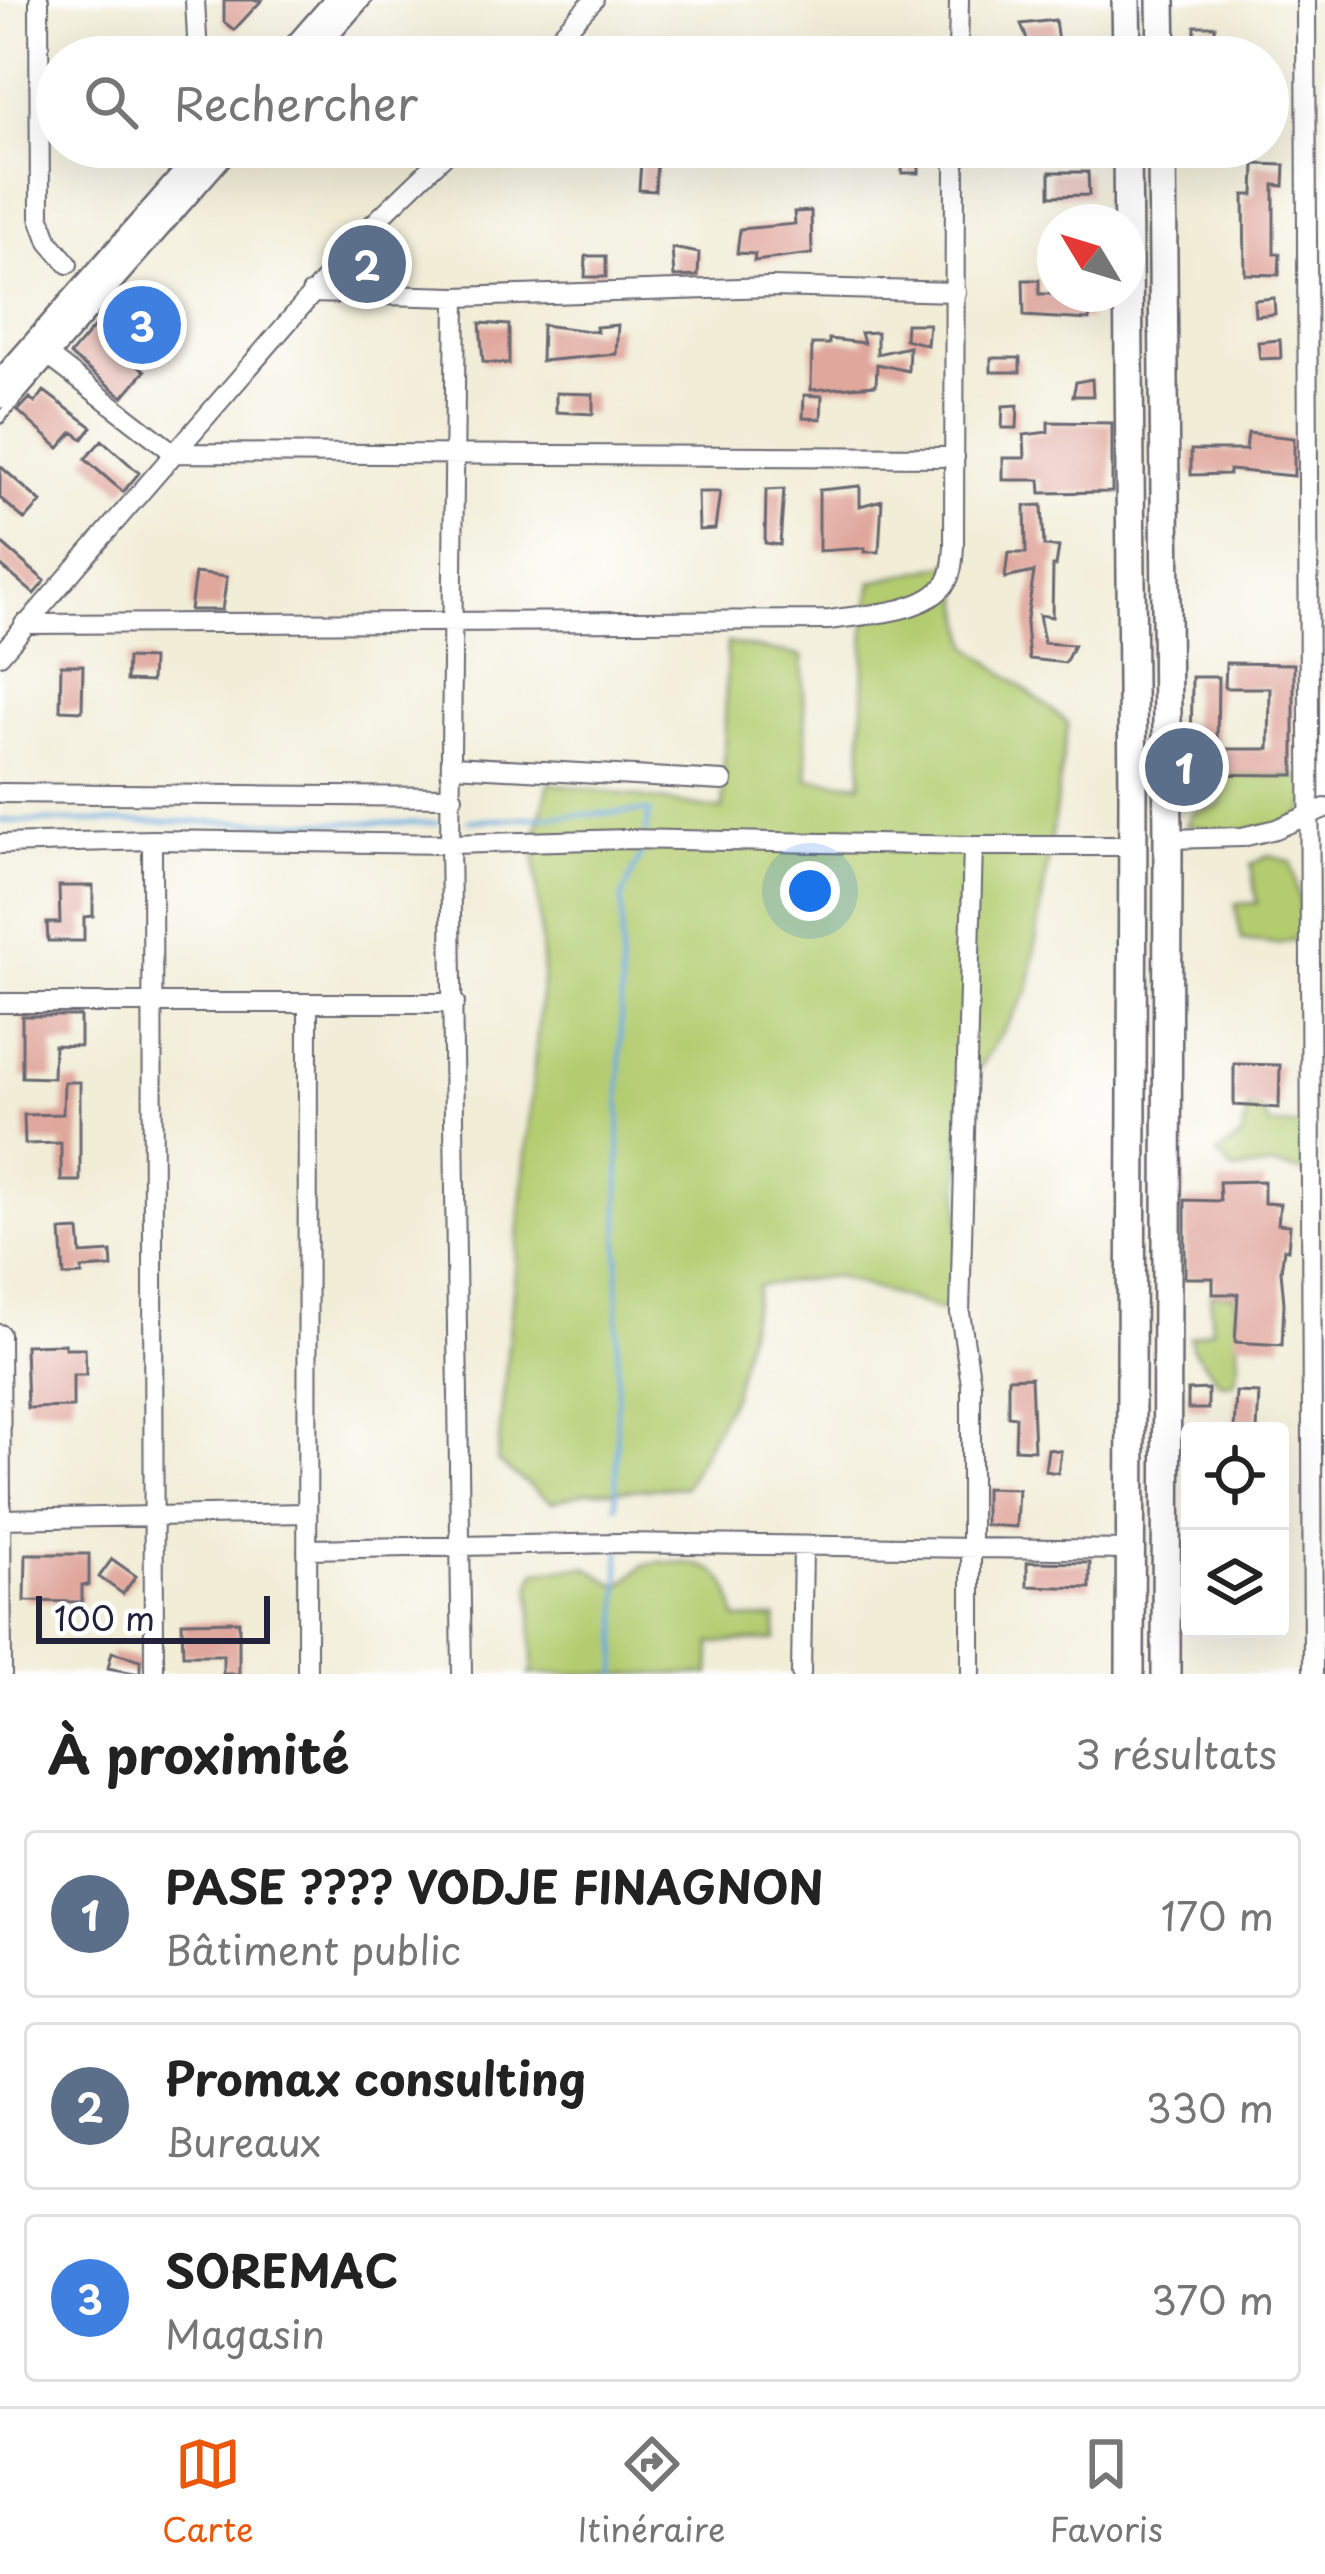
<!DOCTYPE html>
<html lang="fr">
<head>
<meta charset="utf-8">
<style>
  :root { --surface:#fff; --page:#f2f2f2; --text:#222; --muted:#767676; --line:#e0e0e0; --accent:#ea580c }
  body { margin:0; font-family:"Playpen Sans",sans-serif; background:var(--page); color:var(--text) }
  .controls { position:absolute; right:36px; bottom:36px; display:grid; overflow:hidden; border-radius:12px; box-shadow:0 12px 48px #0002 }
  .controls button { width:108px; height:108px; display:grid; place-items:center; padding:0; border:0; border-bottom:3px solid var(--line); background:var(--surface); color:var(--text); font:60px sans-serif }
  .compass { position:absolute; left:1037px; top:204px; width:108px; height:108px; border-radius:50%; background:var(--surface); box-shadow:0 12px 48px #0002; rotate:308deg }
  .scale { position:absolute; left:36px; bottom:30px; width:234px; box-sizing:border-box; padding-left:12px; border:6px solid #22223b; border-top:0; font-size:33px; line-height:42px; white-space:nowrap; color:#22223b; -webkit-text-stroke:9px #fff; paint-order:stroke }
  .you { position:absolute; left:810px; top:891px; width:42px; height:42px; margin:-30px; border:9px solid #fff; border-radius:50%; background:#1a73e8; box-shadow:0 0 0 18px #1a73e833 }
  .badge { display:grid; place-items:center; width:78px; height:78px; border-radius:50%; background:var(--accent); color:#fff; font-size:39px; font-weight:700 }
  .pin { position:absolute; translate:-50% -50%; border:6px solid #fff; box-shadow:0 3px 12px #0006 }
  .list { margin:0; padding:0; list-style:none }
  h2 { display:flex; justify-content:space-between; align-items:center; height:156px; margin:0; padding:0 48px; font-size:51px }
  h2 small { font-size:39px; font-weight:400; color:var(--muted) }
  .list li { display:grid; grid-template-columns:78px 1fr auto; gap:36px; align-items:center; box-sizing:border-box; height:168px; margin:0 24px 24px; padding:0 24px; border:3px solid var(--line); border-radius:12px }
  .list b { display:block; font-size:45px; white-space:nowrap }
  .list p { margin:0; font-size:39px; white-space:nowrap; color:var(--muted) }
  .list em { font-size:39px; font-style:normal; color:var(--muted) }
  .icon { flex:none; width:66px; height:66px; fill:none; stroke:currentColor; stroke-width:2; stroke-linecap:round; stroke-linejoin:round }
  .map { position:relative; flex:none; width:1325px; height:1674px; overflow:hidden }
  .search { position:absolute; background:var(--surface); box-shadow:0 12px 48px #0002; left:36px; right:36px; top:36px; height:132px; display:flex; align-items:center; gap:30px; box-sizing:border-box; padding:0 42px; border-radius:66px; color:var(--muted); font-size:45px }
  .sheet { height:732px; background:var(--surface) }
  nav { display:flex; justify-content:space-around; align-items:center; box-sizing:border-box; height:168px; border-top:3px solid var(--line); background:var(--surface); font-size:33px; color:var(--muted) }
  nav a { display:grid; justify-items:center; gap:6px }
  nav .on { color:var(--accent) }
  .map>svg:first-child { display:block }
  .green { fill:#b4cc70; stroke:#6b7756; stroke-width:3 }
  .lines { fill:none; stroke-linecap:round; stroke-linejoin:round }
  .stream { stroke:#69a9dc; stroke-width:4.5 }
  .building { fill:#e0a79d }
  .lane-casing { stroke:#6a6972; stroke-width:14 }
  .street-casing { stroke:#6a6972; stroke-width:22 }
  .secondary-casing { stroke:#6a6972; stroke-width:32 }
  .highway-casing { stroke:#6a6972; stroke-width:38 }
  .lane { stroke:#fff; stroke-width:9 }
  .street { stroke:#fff; stroke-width:18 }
  .secondary { stroke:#fff; stroke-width:27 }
  .highway { stroke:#fff; stroke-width:33 }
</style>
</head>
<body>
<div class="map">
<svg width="1325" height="1674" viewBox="0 0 1325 1674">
  <rect width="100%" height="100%" fill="#fff"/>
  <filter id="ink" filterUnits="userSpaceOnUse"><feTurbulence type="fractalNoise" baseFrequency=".00833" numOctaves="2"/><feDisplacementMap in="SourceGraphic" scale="24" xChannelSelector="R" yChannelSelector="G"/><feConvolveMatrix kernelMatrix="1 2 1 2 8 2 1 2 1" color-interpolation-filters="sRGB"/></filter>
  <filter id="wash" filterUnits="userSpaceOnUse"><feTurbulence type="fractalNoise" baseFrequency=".004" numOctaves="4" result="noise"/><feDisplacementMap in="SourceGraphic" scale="48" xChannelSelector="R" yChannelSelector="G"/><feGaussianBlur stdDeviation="2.7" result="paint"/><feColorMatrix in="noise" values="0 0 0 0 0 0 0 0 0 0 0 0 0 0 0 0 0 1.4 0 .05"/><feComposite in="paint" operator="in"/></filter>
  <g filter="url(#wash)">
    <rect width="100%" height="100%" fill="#f1edd7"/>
    <!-- green -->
    <path class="green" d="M 955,563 L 969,646 L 1068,723 L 1029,990 L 960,1098 L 959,1316 L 835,1276 L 758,1286 L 733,1395 L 685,1487 L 586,1492 L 552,1502 L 497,1462 L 543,972 L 534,843 L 549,783 L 723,810 L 727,643 L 802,656 L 808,779 L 861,784 L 865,623 L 872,582 Z
      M 1222,774 L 1300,776 L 1311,793 C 1309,799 1307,806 1303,812 C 1284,838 1214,832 1186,824 L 1194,812 L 1221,805 Z
      M 1269,855 L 1291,862 L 1307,936 L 1277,944 L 1242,940 L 1235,904 L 1257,903 L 1251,865 Z
      M 1248,1108 L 1262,1111 L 1270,1125 L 1309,1126 L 1305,1172 L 1272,1166 L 1234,1171 L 1217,1155 L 1242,1137 Z
      M 1210,1294 L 1235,1295 L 1239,1363 L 1234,1383 L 1219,1382 L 1193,1349 L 1190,1337 L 1212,1329 Z
      M 659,1562 C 708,1564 728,1564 736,1619 L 776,1618 L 776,1640 L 711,1643 L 710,1674 L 529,1674 L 533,1670 L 531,1583 L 537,1571 L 587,1567 L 619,1587 L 644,1565 Z"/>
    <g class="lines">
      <!-- stream -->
      <path class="stream" d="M 0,821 L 436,823
        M 468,821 L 649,811 L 646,834
        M 616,1506 L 622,897 L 645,845
        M 617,1674 L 620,1548"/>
    </g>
    <g id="blocks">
      <!-- building -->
      <path class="building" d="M 224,0 L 262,0 L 234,30 L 224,22 Z
        M 1055,20 L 1060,57 L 1034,57 L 1021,24 Z
        M 1195,26 L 1215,26 L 1214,57 L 1194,57 Z
        M 919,156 L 919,173 L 902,173 L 903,157 Z
        M 641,161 L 657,161 L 655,191 L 639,190 Z
        M 1255,164 L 1285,165 L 1284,186 L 1274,185 L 1274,254 L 1280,254 L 1279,275 L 1245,274 L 1244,195 L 1254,195 Z
        M 1050,172 L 1088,172 L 1089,195 L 1050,196 Z
        M 811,211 L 812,254 L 754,261 L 755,254 L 737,253 L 740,229 L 795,224 L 794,212 Z
        M 672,248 L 699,253 L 698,276 L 674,277 Z
        M 586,256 L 606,256 L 606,277 L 585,277 Z
        M 1023,280 L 1039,280 L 1039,294 L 1092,294 L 1089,320 L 1024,316 Z
        M 1274,298 L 1275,314 L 1255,316 L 1254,300 Z
        M 480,323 L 509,325 L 509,364 L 483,362 Z
        M 906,324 L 929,324 L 927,345 L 905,339 Z
        M 542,325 L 597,332 L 596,327 L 618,325 L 616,354 L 541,361 Z
        M 94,327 L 145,371 L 123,397 L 70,355 Z
        M 877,332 L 877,354 L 909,347 L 908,371 L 877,364 L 876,385 L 811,390 L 812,344 L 829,344 L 829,339 L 864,343 L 861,333 Z
        M 1280,340 L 1281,358 L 1260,359 L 1258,342 Z
        M 991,358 L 1020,358 L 1020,372 L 991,372 Z
        M 1092,379 L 1093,396 L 1073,396 L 1076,382 Z
        M 44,391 L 92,427 L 83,439 L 73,432 L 59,448 L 18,411 L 30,398 L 35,403 Z
        M 556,393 L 593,394 L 593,414 L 556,412 Z
        M 804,395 L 822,396 L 821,419 L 803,418 Z
        M 1018,405 L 1017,428 L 1002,428 L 1003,406 Z
        M 1048,422 L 1112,423 L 1112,492 L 1041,493 L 1040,480 L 1003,480 L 1003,458 L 1025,458 L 1024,435 L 1048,432 Z
        M 1248,433 L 1294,438 L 1294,476 L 1229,470 L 1229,474 L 1191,475 L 1191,450 L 1246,450 Z
        M 102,440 L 139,473 L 123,492 L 85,459 Z
        M 0,466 L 41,502 L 25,520 L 0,498 Z
        M 860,486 L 860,506 L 882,500 L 879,552 L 865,552 L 865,548 L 819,551 L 819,490 Z
        M 784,489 L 780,545 L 765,543 L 766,490 Z
        M 698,492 L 720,492 L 715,529 L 699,530 Z
        M 1042,505 L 1044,546 L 1059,547 L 1056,566 L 1053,566 L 1052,617 L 1039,615 L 1044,643 L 1074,645 L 1065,663 L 1029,659 L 1026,625 L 1034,572 L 1005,578 L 1008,553 L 1026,553 L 1025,506 Z
        M 0,542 L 45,581 L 34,594 L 0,565 Z
        M 195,573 L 227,577 L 222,610 L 190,610 Z
        M 127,658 L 152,659 L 151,682 L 126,681 Z
        M 1226,663 L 1294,664 L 1294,775 L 1191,774 L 1192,677 L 1218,677 L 1217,749 L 1269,749 L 1270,688 L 1225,688 Z
        M 61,665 L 83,665 L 82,711 L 60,710 Z
        M 59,886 L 93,886 L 93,916 L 84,917 L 84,941 L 48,941 L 47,923 L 60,923 Z
        M 22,1016 L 80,1016 L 80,1046 L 54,1045 L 53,1078 L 22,1077 Z
        M 1234,1064 L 1280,1065 L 1279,1108 L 1234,1105 Z
        M 64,1082 L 80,1082 L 80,1181 L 61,1181 L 61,1143 L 25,1144 L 24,1115 L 63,1114 Z
        M 1264,1181 L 1264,1203 L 1280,1204 L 1278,1224 L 1290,1225 L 1288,1250 L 1284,1249 L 1281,1271 L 1284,1303 L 1282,1345 L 1235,1342 L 1238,1294 L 1213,1294 L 1213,1278 L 1185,1278 L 1185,1200 L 1220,1201 L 1219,1182 Z
        M 79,1230 L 81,1254 L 111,1252 L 112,1267 L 82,1269 L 82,1275 L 64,1276 L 61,1231 Z
        M 65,1344 L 65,1348 L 85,1348 L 86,1375 L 73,1375 L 73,1407 L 27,1408 L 25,1345 Z
        M 1031,1377 L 1034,1450 L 1015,1449 L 1016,1417 L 1008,1416 L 1008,1378 Z
        M 1208,1389 L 1208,1409 L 1188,1409 L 1188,1390 Z
        M 1236,1392 L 1259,1393 L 1257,1431 L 1234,1431 Z
        M 1048,1449 L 1061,1451 L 1058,1473 L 1045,1471 Z
        M 985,1488 L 1018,1489 L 1016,1527 L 985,1525 Z
        M 26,1554 L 89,1554 L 89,1585 L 82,1585 L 82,1602 L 25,1601 Z
        M 112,1559 L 136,1576 L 123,1594 L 99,1577 Z
        M 1027,1562 L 1090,1563 L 1090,1588 L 1027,1586 Z
        M 239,1621 L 239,1674 L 223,1674 L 223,1655 L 183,1655 L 182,1622 Z
        M 112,1652 L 140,1660 L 140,1674 L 108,1668 Z"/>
    </g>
  </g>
  <g filter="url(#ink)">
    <use href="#blocks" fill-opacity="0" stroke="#6a6972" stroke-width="3"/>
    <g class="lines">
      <defs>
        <path id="lane" d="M 316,57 L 366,0
          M 0,418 L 237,147"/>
        <path id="street" d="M 39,0 L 40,217 L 49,242 L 68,264
          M 195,0 L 198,57
          M 1306,0 L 1313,1674
          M 540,57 L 594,0
          M 958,57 L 959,0
          M 451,149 L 784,147
          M 311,293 L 456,297 L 772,287 L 956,292
          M 456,297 L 450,844 L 462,1674
          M 51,358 L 174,453 L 955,457
          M 24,624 L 829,620 C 863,614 925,614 946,583 C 953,572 953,558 954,546 L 955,147
          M 0,655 L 371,226 L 453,147
          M 453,766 L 723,781
          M 0,793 L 453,797
          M 1168,839 L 1242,837 L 1276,829 L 1325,808
          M 152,840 L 154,1674
          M 0,844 L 152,840 L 450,844 L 628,839 L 973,846
          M 0,1003 L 455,1003
          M 0,1334 L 2,1674
          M 1,1519 L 307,1513
          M 307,1549 L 619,1543 L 1129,1550
          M 307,1674 L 308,1004
          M 801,1674 L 803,1546
          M 971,1674 L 971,1384 L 960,1313 L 973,846 L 1132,846"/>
        <path id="secondary" d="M 1126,0 L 1127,57
          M 1161,0 L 1162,57
          M 1127,147 L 1133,793 L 1130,1674
          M 1162,147 L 1168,839 L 1166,1674"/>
        <path id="highway" d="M 294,57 L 344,0
          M 0,391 L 215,147"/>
      </defs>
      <!-- lane casing -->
      <use href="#lane" class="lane-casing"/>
      <!-- street casing -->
      <use href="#street" class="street-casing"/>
      <!-- secondary casing -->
      <use href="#secondary" class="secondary-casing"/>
      <!-- highway casing -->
      <use href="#highway" class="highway-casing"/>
      <!-- lane -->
      <use href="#lane" class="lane"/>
      <!-- street -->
      <use href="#street" class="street"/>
      <!-- secondary -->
      <use href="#secondary" class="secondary"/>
      <!-- highway -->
      <use href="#highway" class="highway"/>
    </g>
  </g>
</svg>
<div class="controls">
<button><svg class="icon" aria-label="locate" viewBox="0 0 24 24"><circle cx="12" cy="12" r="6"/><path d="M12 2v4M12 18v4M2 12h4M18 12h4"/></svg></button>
<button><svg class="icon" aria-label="layers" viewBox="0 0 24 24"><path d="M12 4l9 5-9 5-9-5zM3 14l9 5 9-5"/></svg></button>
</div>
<svg class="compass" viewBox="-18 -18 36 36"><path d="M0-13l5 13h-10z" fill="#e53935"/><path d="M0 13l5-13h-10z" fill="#767676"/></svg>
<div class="scale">100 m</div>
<div class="you"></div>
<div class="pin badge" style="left:1184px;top:767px;background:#5c6f8a">1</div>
<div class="pin badge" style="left:367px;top:264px;background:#5c6f8a">2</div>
<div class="pin badge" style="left:142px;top:325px;background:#3f7fe0">3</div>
<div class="search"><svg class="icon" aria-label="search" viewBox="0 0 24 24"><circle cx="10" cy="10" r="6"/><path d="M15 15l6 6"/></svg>Rechercher</div>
</div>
<section class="sheet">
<h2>À proximité<small>3 résultats</small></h2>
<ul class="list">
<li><span class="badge" style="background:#5c6f8a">1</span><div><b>PASE ???? VODJE FINAGNON</b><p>Bâtiment public</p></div><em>170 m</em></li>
<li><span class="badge" style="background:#5c6f8a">2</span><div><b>Promax consulting</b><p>Bureaux</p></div><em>330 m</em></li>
<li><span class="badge" style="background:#3f7fe0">3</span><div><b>SOREMAC</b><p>Magasin</p></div><em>370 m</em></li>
</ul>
</section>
<nav>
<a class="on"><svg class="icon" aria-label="map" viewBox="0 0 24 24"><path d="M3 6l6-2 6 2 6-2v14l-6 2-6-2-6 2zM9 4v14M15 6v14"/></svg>Carte</a>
<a><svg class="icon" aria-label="directions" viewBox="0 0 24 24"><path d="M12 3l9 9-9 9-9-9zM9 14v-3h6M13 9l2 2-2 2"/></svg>Itinéraire</a>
<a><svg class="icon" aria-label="saved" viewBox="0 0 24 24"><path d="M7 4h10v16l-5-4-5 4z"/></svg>Favoris</a>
</nav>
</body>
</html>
